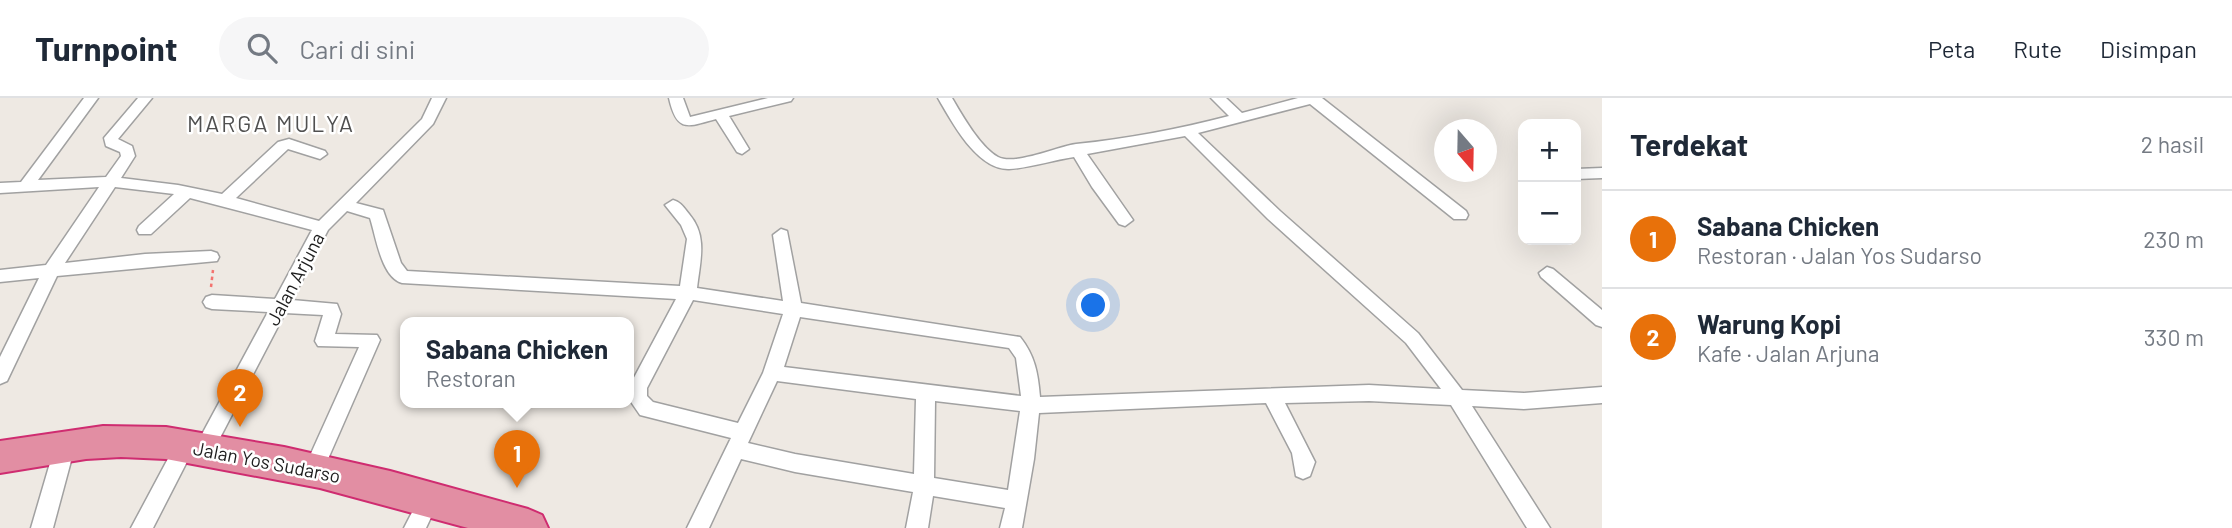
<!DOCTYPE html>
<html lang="id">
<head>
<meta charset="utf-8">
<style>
  :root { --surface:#fff; --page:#f6f6f7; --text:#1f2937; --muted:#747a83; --line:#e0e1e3; --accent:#d93025 }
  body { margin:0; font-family:Barlow,sans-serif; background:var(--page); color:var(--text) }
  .controls { position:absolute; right:21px; top:21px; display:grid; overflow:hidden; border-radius:14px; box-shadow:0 7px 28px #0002 }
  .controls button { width:63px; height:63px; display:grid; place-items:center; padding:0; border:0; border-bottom:2px solid var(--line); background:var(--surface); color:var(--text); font:35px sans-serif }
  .compass { position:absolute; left:1434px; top:21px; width:63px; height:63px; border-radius:50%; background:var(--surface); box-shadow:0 7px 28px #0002; rotate:160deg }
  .you { position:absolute; left:1094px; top:208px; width:24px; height:24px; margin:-18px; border:5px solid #fff; border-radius:50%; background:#1a73e8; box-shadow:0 0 0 10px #1a73e833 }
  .badge { display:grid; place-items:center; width:46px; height:46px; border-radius:50%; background:var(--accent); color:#fff; font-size:23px; font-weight:700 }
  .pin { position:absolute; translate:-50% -58px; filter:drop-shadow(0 2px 4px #0008) }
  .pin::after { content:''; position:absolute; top:37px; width:24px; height:21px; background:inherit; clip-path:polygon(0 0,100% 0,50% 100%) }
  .popup { position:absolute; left:400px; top:219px; width:234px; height:91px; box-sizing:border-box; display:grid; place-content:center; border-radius:14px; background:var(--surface); filter:drop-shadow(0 2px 5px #0005); font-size:23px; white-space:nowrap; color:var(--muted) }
  .popup b { font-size:26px; color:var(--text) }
  .popup::after { content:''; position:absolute; left:50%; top:100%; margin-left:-14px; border:14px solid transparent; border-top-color:var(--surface) }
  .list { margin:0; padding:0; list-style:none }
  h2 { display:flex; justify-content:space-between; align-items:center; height:91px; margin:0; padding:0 28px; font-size:30px }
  h2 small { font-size:23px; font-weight:400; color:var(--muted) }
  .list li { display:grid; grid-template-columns:46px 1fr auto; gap:21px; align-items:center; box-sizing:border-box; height:98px; padding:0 28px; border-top:2px solid var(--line) }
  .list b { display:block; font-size:26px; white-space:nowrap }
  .list p { margin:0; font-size:23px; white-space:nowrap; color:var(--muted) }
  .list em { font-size:23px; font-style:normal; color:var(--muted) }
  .icon { flex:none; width:38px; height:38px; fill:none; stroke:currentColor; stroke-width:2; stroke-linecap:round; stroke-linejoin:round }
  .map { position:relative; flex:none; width:1602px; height:430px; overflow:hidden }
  header { display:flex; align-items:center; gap:42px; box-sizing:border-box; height:98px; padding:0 35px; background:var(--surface); border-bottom:2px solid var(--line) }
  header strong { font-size:33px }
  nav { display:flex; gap:38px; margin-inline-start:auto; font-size:24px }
  .search { width:490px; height:63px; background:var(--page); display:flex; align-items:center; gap:18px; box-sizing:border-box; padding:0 24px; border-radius:38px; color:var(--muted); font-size:26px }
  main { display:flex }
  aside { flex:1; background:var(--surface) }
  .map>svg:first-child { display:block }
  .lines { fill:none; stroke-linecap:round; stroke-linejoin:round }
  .street-casing { stroke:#a1a1a1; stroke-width:3 }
  .highway-casing { stroke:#cf2c70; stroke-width:4 }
  .path { stroke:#f3736f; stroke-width:2.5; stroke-dasharray:3.5 3.5; stroke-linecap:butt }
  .street { fill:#fff; fill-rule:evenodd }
  .highway { fill:#e28ea3; fill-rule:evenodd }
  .labels { text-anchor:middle; stroke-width:5; stroke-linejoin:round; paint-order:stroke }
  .street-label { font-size:19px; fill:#1d1d1d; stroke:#fff }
  .quarter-label { font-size:23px; letter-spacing:2px; fill:#505050; stroke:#fff }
</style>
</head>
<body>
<header>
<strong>Turnpoint</strong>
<div class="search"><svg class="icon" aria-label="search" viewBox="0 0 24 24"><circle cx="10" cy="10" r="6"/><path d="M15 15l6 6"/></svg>Cari di sini</div>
<nav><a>Peta</a><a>Rute</a><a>Disimpan</a></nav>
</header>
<main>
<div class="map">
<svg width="1602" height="430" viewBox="0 0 1602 430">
  <rect width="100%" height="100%" fill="#eee9e3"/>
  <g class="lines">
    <defs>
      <path id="street" d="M 84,0 L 98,0 L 38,82 L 106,79 L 121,58 L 120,54 L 106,48 L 104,40 L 138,0 L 152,0 L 118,41 L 132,48 L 135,58 L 121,80 L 178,87 L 222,96 L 278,44 L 289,41 L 325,53 L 327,56 L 320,61 L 288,51 L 236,100 L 319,123 L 422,21 L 432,0 L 446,0 L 433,26 L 356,105 L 383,112 L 401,165 L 407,173 L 680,188 L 687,141 L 681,127 L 665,107 L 673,102 C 681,104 684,110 689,116 C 708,138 700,163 697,190 L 783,203 L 773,137 L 781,131 L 787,133 L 801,205 L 1020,239 C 1035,258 1038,275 1040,299 L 1369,287 L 1441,291 L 1406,245 L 1268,121 L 1185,38 L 1087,56 L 1133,122 L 1125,128 L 1119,126 L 1092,89 L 1074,59 C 1053,62 1030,70 1009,71 C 977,72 952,24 938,0 L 952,0 C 962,17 980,49 998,59 C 1015,68 1059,48 1076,46 C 1127,41 1179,31 1229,18 L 1211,0 L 1226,0 L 1242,15 L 1298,0 L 1322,0 L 1466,113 L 1468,117 L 1466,121 L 1454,121 L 1310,6 L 1198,35 L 1280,113 L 1418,235 L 1462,292 L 1524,295 L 1602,289 L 1602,305 L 1524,311 L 1472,308 L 1550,430 L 1527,430 L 1451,307 L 1369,303 L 1285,305 L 1315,364 L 1310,378 L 1303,381 L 1296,378 L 1292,355 L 1266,305 L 1039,315 L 1034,361 L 1022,430 L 1000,430 L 1005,410 L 933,398 L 928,430 L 906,430 L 913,394 L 795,374 L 741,361 L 709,430 L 687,430 L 731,340 L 640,317 L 629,301 L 629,289 L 676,201 L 402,185 C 381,179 376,138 370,120 L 347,113 L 328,132 L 292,202 L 337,206 L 341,216 L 335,236 L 377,237 L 380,242 L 321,377 L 314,380 L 307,377 L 304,371 L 359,249 L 318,248 L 315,243 L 323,217 L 285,215 L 211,357 L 204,360 L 197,357 L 194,351 L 268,214 L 212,211 L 206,209 L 203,204 L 206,199 L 212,197 L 275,201 L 312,132 L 190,100 L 151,136 L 139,136 L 137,132 L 139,128 L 174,96 L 115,89 L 65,165 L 145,156 L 211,153 L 217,155 L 219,159 L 217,163 L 57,178 L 7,283 L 0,286 L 0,259 L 39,180 L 0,184 L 0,172 L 46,167 L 99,89 L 0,95 L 0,85 L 21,84 ZM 693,202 L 783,216 L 763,275 L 738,325 L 653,304 L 647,298 L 647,290 ZM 800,219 L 1009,250 L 1016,260 L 1021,298 L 784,269 ZM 777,283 L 916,301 L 914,376 L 795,356 L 748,345 ZM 935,303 L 1020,313 L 1008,392 L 934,380 Z
        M 669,0 L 683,0 L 690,19 L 768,0 L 793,0 L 791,3 L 729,18 L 749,51 L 742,56 L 737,54 L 716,21 C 687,29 677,35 669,0 Z
        M 1602,70 L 1602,80 L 1576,81 L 1576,71 Z
        M 1547,169 L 1553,171 L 1602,212 L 1602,229 L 1596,227 L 1541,179 L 1539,175 Z
        M 65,339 L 72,342 L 75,348 L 53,430 L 31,430 L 55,348 L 58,342 Z
        M 185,339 L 192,342 L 195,348 L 153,430 L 131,430 L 178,342 Z
        M 430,391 L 437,393 L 440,400 L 426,430 L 404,430 L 423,393 Z"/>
      <path id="highway" d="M 103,328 L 166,329 L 284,349 L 390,373 L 528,411 L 542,417 L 548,430 L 468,430 L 320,390 L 166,361 L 121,359 L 86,361 L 0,375 L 0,343 Z"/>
    </defs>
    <!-- street casing -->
    <use href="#street" class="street-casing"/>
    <!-- highway casing -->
    <use href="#highway" class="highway-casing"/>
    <!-- path -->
    <path class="path" d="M 211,189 L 213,172"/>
    <!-- street -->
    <use href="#street" class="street"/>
    <!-- highway -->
    <use href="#highway" class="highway"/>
  </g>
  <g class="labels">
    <!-- street labels -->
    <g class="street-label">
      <text transform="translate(295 181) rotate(-62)" y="7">Jalan Arjuna</text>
      <text transform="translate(267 364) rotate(11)" y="7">Jalan Yos Sudarso</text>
    </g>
    <!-- quarter labels -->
    <g class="quarter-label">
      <text x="271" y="34">MARGA MULYA</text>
    </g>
  </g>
</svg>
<div class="controls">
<button>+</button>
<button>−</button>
</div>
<svg class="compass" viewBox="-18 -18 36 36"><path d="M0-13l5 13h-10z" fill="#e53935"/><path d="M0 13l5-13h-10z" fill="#747a83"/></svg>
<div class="you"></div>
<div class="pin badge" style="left:517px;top:390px;background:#e8710a">1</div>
<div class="popup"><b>Sabana Chicken</b>Restoran</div>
<div class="pin badge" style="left:240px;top:329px;background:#e8710a">2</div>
</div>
<aside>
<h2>Terdekat<small>2 hasil</small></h2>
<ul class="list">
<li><span class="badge" style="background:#e8710a">1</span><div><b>Sabana Chicken</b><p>Restoran · Jalan Yos Sudarso</p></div><em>230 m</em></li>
<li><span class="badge" style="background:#e8710a">2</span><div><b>Warung Kopi</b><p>Kafe · Jalan Arjuna</p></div><em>330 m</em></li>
</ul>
</aside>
</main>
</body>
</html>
